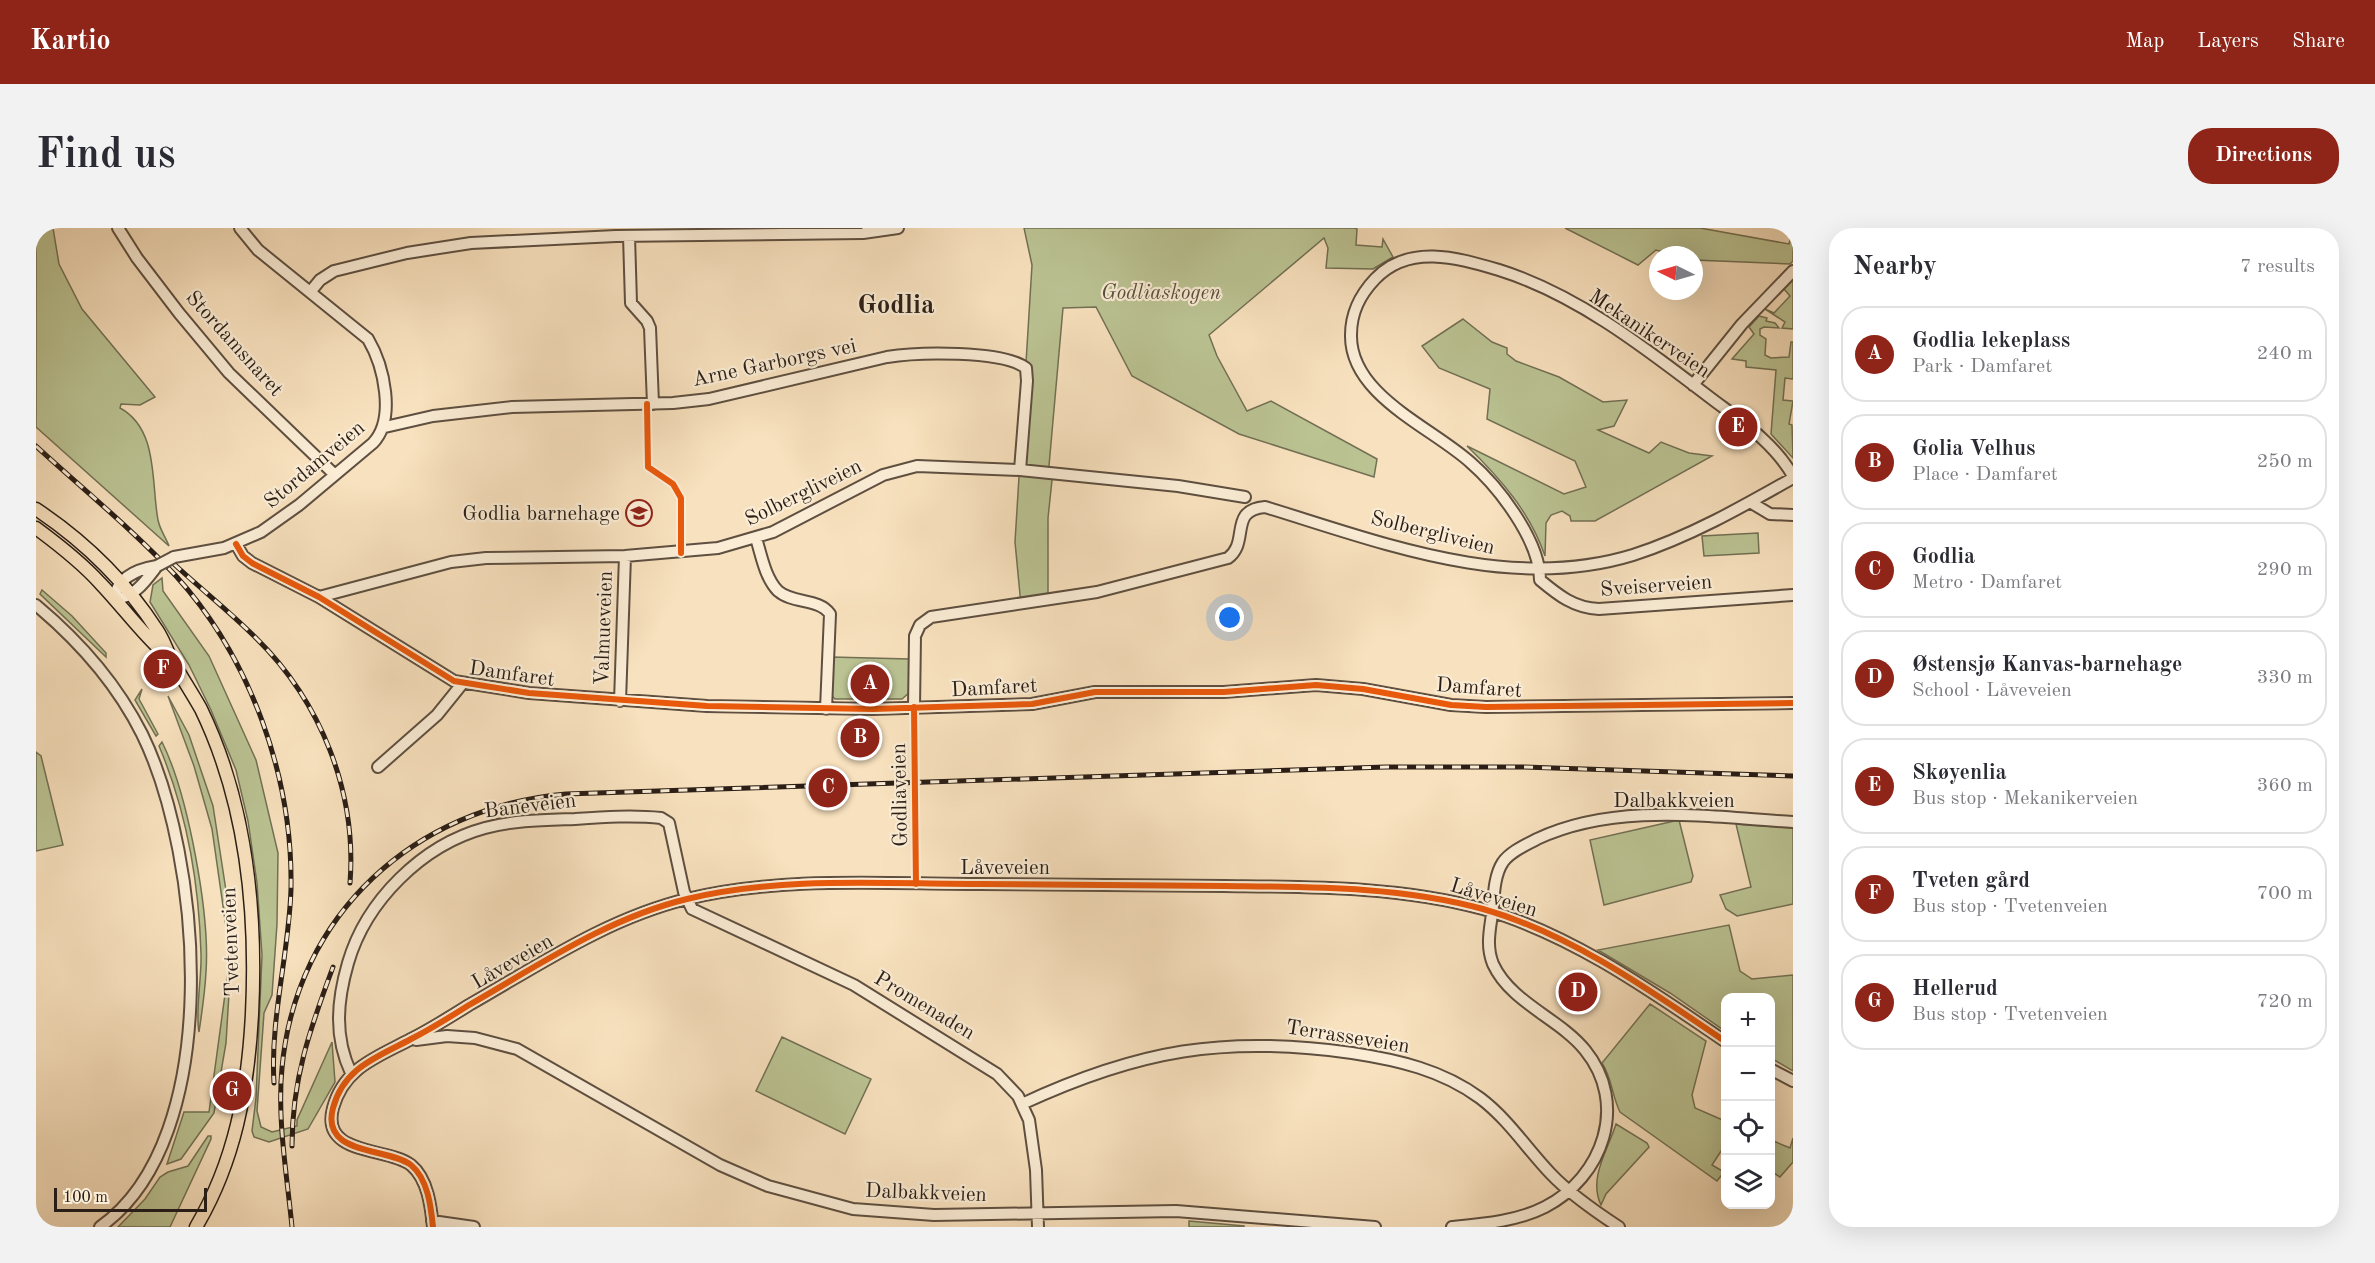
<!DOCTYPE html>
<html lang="en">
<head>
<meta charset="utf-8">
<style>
  :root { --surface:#fff; --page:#f2f2f3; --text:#2b2b33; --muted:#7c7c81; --line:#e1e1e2; --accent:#8f2418 }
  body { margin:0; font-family:"Old Standard TT",serif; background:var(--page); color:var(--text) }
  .controls { position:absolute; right:18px; bottom:18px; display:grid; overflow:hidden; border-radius:12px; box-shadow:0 6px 24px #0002 }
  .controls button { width:54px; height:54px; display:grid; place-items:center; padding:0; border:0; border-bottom:2px solid var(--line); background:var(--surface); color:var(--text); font:30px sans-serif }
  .compass { position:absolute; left:1613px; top:18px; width:54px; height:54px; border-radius:50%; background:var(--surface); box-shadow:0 6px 24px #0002; rotate:275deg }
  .scale { position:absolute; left:18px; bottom:15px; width:153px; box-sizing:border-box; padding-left:6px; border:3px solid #2a1e16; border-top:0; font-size:16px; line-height:21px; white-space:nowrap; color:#2a1e16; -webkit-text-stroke:4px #faecd5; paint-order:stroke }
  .you { position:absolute; left:1194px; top:390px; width:21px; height:21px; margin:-15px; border:4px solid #fff; border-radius:50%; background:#1a73e8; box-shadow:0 0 0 9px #1a73e833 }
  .badge { display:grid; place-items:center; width:39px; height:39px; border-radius:50%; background:var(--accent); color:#fff; font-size:20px; font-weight:700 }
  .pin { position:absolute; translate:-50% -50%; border:3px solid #fff; box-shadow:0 2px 6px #0006 }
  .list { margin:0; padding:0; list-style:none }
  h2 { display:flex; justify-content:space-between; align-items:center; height:78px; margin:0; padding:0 24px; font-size:26px }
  h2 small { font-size:20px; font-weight:400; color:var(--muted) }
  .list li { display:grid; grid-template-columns:39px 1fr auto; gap:18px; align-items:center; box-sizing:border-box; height:96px; margin:0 12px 12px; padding:0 12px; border:2px solid var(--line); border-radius:24px }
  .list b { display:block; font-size:22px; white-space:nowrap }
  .list p { margin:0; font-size:20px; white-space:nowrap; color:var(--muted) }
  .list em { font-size:20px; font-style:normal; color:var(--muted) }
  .icon { flex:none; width:33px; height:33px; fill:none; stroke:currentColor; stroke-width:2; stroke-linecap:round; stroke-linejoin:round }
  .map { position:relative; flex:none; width:1757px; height:999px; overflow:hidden; border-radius:24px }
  header { display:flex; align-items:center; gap:36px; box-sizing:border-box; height:84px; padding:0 30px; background:var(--accent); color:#fff }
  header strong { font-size:28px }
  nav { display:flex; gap:33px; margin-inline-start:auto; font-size:21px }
  .intro { display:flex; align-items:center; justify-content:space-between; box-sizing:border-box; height:144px; padding:0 36px }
  h1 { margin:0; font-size:42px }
  .button { padding:15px 27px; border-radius:24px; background:var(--accent); color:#fff; font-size:21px; font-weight:700 }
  main { display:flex; gap:36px; padding:0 36px }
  aside { flex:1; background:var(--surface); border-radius:24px; box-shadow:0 6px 24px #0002 }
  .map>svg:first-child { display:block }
  .green { fill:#bbc393; stroke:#727054; stroke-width:1.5 }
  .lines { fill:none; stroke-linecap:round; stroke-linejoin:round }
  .minor-casing { stroke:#5e4f40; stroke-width:14 }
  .major-casing { stroke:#2a1e16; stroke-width:15 }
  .minor { stroke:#faecd5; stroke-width:10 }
  .major { stroke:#f8e1be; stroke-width:12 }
  .rail-casing { stroke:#2a1e16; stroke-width:5 }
  .rail { stroke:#faecd5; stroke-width:3; stroke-dasharray:9; stroke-linecap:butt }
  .minor-bridge-casing { stroke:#5e4f40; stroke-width:14; stroke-linecap:butt }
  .minor-bridge { stroke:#faecd5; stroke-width:10 }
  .cycleway-casing { stroke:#faecd5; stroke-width:10 }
  .cycleway { stroke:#e8590c; stroke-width:6 }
  .labels { text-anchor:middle; stroke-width:4.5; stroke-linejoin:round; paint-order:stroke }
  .park-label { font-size:21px; font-style:italic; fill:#56503c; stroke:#faecd5 }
  .street-label { font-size:21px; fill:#2a1e16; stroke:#faecd5 }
  .poi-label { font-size:21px; fill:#2a1e16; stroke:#faecd5; text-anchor:end }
  .district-label { font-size:27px; font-weight:bold; fill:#2a1e16; stroke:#faecd5 }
</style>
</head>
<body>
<header>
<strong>Kartio</strong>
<nav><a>Map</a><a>Layers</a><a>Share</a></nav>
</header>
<div class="intro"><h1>Find us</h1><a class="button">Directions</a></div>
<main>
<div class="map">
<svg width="1757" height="999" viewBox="0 0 1757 999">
  <rect width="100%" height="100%" fill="#f8e1be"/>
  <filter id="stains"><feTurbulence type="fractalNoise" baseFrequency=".00333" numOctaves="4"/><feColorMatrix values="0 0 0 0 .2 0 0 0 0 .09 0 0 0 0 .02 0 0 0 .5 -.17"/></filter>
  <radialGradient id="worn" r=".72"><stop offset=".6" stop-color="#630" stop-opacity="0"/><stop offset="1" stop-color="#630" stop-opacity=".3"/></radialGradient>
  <!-- green -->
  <path class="green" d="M 0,0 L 17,0 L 23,36 L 46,81 L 119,169 L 104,177 L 85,176 L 84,180 C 123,201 115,256 122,292 C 124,302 130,310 133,318 L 0,199 Z
    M 988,0 L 1319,0 L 1321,1 L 1320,17 L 1346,19 L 1347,11 L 1357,29 L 1337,41 L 1290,40 L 1292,20 L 1288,10 L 1173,107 L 1181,128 L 1211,183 L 1235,173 L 1341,231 L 1338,249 L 1203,206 L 1096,148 L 1060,79 L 1027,80 L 1012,249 L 1016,252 L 1012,290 L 1012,373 L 985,377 L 979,314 L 996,37 Z
    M 1529,0 L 1664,0 L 1753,16 L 1757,1 L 1757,33 L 1754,36 L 1658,32 L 1658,27 L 1637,27 L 1620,22 L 1602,37 Z
    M 1757,52 L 1757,101 L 1746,100 L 1749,94 L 1729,81 L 1738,85 L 1754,68 L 1748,61 Z
    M 1723,88 L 1731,90 L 1730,93 L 1739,95 L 1743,100 L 1728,99 L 1724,101 L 1724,107 L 1730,111 L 1729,127 L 1735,130 L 1753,129 L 1755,114 L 1757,114 L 1757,151 L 1749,150 L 1747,172 L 1757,173 L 1753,196 L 1756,197 L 1757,230 L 1735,206 L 1740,142 L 1710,139 L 1710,133 L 1696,131 L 1718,106 L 1713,99 Z
    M 1427,91 L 1456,114 L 1471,120 L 1471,126 L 1480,133 L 1523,149 L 1567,174 L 1591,172 L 1578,198 L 1562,202 L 1613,225 L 1625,214 L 1653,225 L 1676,228 L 1559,293 L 1535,293 L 1534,288 L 1526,283 L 1515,287 L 1510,295 L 1509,328 C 1494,284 1464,250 1431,218 L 1528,266 L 1550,259 L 1539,233 L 1451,191 L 1454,161 L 1403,140 L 1386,118 Z
    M 1722,305 L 1723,325 L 1668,328 L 1666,308 Z
    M 126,350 L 127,363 L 173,428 L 220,532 L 242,625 L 241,696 L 236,767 L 228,785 L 221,883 L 225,899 L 236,904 L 261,898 L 261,892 L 296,814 L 299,854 L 272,901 L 233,914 L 218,909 L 216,903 L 220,870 L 226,727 L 221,655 L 212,593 L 200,542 L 175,482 L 153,437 L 114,374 L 117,357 Z
    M 6,362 L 36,388 L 70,425 L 70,429 L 4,366 Z
    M 795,429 L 873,431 L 874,464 L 866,471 L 799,471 L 795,467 Z
    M 106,461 L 103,471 L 122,506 L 120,508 L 99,472 Z
    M 132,468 L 153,507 L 177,578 L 191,669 L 195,732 L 190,815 L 178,885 L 145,931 L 131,936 L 148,884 L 173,884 L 193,737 L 193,720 L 176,601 L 158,538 Z
    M 126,514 C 152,566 174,686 170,744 C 169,764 166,784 163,804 C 159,783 166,749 165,726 C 163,654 151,584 123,518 Z
    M 0,524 L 5,528 L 27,617 L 0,623 Z
    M 1643,592 L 1657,648 L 1655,654 L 1568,677 L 1554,612 Z
    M 1700,596 L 1757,600 L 1757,676 L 1701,688 L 1690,681 L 1684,667 L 1715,659 Z
    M 1693,697 L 1704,743 L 1716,751 L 1757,747 L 1757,843 L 1735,830 L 1734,770 L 1690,770 L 1689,803 L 1634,765 L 1562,722 Z
    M 1614,776 L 1670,813 L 1656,867 L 1659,880 L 1689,893 L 1689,917 L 1676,937 L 1688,944 L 1681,953 L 1584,884 C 1576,868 1576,850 1566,835 Z
    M 746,809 L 835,851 L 809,906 L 720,863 Z
    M 1580,896 L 1611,915 L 1613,919 L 1570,966 L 1565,977 C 1552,950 1572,922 1580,896 Z
    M 172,908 L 175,908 L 175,911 L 134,999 L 82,999 L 109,971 L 124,949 L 132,944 L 152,938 Z
    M 1757,910 L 1757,934 L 1744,949 L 1735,943 L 1735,912 L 1754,920 Z
    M 1153,993 L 1208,998 L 1208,999 L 1153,999 Z"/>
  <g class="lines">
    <defs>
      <path id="minor" d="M 82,0 L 101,30 L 143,85 L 193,145 L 298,246
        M 593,8 L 595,75 L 611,93 L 614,100 L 617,176
        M 275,63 L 284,52 L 298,43 L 371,25 L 435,15 L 580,8 L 827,5 L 862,0
        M 1657,157 L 1706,96 L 1757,43
        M 349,199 L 397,188 L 476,179 L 637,175 L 673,171 L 851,129 C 881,124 966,122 990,140 L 991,153 L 984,242
        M 1757,248 C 1737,213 1702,191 1672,168 C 1608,119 1540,66 1463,42 C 1422,30 1373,15 1339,51 C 1324,67 1315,84 1315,107 C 1314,167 1395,199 1434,234 C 1463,259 1504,313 1504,352 C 1522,367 1538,380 1563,381 L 1757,367
        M 1714,274 L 1734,286 L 1757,287
        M 720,310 C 725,326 729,350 742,363 C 757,376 783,370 794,386 L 790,481
        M 200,316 L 207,328 L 216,335 L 283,369 L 418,453 L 493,465 L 671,478 L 837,481 L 996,476 L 1059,464 L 1188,464 L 1280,457 L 1327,461 L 1415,477 L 1450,479 L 1757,475
        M 138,329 L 188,320 L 225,304 L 263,277 L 337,215 C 360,191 348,138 332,111 L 222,22 L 204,0
        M 121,338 C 111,351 97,372 78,370 C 82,349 102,341 121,338 Z
        M 283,369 L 415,334 L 450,330 L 589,328 L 682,320 L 737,304 L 847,247 L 881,238 L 984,242 L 1142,258 L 1209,269
        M 0,377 C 43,413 81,456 106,506 C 166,628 190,910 64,999
        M 584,473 L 589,328
        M 878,479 L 879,408 L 884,397 L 895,389 L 1061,364 L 1192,330 C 1214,314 1192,282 1229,279 C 1347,315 1473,365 1597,327 C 1653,309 1706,279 1757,250
        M 342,539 L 401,487 L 426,456
        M 380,812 L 411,808 L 439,810 L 481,821 L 684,937 L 732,958 L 817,981 L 898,987 L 1140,983 L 1339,999
        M 1734,841 L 1757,853
        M 315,845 C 298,809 301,773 312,735 C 330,673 386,617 449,600 C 478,592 509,592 539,591 C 568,589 597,587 625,590 L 633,595 L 648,664 L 656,681 L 818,757 L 961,846 L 982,868 L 993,892 L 1000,942 L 1002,999
        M 986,876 C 1102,822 1189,807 1316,825 C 1362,832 1406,842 1444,870 C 1472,891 1491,921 1515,946 C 1534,966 1560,984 1583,999
        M 396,993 L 438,999
        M 397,999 C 395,979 392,951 375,937 C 352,919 284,928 297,880 C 308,839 342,829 375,811 C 395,801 414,789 433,777 C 503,737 572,690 651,671 C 747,648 847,656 944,656 C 1026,656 1107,657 1188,658 C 1274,659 1363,658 1447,681 C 1535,706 1615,763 1690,814
        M 1416,999 C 1447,996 1482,993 1509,979 C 1567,949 1593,876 1549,822 C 1523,790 1475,775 1457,736 C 1449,716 1455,698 1457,678 C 1458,663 1459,646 1467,634 C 1475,623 1490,617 1501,611 C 1580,574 1673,589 1757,594"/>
      <path id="major" d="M 0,281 C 48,313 90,354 121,402 C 128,412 131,424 137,434 C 146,450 156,465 165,481 C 210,574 221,684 216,786 C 212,862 199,933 160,999
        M 0,300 C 23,317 45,334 64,355 C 87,379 106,406 131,428"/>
    </defs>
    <!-- minor casing -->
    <use href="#minor" class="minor-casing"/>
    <!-- major casing -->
    <use href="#major" class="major-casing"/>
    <!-- minor -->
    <use href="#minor" class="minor"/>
    <!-- major -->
    <use href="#major" class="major"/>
    <defs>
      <path id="rail" d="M 0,218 C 47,261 97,302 140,348 C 215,431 257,549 255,661 C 253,726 234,790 238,855
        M 138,336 C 165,361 194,384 220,410 C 285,474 321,564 314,655
        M 256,918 C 256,851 274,801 297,739
        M 256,999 C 251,947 241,892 246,840 C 260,686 379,579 530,566 L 1350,539 L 1487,539 L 1757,548"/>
    </defs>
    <!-- rail casing -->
    <use href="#rail" class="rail-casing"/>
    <!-- rail -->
    <use href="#rail" class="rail"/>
    <defs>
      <path id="minor-bridge" d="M 121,338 L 138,329"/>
    </defs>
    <!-- minor-bridge casing -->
    <use href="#minor-bridge" class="minor-bridge-casing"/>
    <!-- minor-bridge -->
    <use href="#minor-bridge" class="minor-bridge"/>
    <defs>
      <path id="cycleway" d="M 611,176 L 612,239 L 637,256 L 645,270 L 645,325
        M 200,316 L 207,328 L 216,335 L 283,369 L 418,453 L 493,465 L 671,478 L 837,481 L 996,476 L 1059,464 L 1188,464 L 1280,457 L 1327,461 L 1415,477 L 1450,479 L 1757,475
        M 878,479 L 880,656
        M 397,999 C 395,979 392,951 375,937 C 352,919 284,928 297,880 C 308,839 342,829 375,811 C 395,801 414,789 433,777 C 503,737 572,690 651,671 C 747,648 847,656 944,656 C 1026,656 1107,657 1188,658 C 1274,659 1363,658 1447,681 C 1535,706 1615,763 1690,814"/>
    </defs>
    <!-- cycleway casing -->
    <use href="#cycleway" class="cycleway-casing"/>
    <!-- cycleway -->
    <use href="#cycleway" class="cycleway"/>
  </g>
  <!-- icons -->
  <defs>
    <symbol id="school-ring" viewBox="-11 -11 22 22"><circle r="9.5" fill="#faecd5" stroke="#8f2418" stroke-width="1.5"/><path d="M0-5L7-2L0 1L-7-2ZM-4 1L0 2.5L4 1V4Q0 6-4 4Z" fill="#8f2418"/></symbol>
  </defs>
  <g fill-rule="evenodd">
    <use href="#school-ring" x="588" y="270" width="30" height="30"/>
  </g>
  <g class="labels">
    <!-- park labels -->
    <g class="park-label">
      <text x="1125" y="71">Godliaskogen</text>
    </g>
    <!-- street labels -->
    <g class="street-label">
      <text transform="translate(1614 105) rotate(34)" y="7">Mekanikerveien</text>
      <text transform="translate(199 115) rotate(48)" y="7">Stordamsnaret</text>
      <text transform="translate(738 134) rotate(-12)" y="7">Arne Garborgs vei</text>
      <text transform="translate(278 236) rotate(-40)" y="7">Stordamveien</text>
      <text transform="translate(767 264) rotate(-26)" y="7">Solbergliveien</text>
      <text transform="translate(1397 304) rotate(14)" y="7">Solbergliveien</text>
      <text transform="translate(1620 357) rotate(-4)" y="7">Sveiserveien</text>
      <text transform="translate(567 400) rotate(-88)" y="7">Valmueveien</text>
      <text transform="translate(476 445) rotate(8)" y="7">Damfaret</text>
      <text transform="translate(958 459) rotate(-3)" y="7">Damfaret</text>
      <text transform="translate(1443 459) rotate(4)" y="7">Damfaret</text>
      <text transform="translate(863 567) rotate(-91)" y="7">Godliaveien</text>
      <text x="1638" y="579">Dalbakkveien</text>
      <text transform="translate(494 577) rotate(-7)" y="7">Baneveien</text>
      <text x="969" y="646">Låveveien</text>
      <text transform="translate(1458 669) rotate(17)" y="7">Låveveien</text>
      <text transform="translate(194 714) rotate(-92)" y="7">Tvetenveien</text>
      <text transform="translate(476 733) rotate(-30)" y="7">Låveveien</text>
      <text transform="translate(889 777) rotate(31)" y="7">Promenaden</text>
      <text transform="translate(1312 808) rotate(9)" y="7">Terrasseveien</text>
      <text transform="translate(890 964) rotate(2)" y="7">Dalbakkveien</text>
    </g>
    <!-- poi labels -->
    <g class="poi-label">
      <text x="584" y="292">Godlia barnehage</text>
    </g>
    <!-- district labels -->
    <g class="district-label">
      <text x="860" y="85">Godlia</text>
    </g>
  </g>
  <rect width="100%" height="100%" filter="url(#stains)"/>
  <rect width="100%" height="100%" fill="url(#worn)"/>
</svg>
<div class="controls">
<button>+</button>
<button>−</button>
<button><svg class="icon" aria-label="locate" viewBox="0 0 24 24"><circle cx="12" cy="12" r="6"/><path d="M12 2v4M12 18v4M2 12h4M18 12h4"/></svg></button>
<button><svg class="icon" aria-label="layers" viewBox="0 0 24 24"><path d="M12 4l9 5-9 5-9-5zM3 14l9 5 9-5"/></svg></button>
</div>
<svg class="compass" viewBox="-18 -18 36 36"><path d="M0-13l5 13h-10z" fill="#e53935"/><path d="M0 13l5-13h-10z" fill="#7c7c81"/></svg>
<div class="scale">100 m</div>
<div class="you"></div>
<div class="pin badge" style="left:834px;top:456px">A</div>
<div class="pin badge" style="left:824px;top:510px">B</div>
<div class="pin badge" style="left:792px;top:560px">C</div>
<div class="pin badge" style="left:1542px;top:764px">D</div>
<div class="pin badge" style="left:1702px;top:199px">E</div>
<div class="pin badge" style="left:127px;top:441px">F</div>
<div class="pin badge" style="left:196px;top:863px">G</div>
</div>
<aside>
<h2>Nearby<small>7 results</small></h2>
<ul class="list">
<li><span class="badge">A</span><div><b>Godlia lekeplass</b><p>Park · Damfaret</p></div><em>240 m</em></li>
<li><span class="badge">B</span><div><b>Golia Velhus</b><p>Place · Damfaret</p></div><em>250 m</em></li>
<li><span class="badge">C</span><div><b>Godlia</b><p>Metro · Damfaret</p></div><em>290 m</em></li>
<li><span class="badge">D</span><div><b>Østensjø Kanvas-barnehage</b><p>School · Låveveien</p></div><em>330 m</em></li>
<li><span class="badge">E</span><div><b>Skøyenlia</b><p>Bus stop · Mekanikerveien</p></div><em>360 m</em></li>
<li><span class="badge">F</span><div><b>Tveten gård</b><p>Bus stop · Tvetenveien</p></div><em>700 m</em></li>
<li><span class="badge">G</span><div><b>Hellerud</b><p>Bus stop · Tvetenveien</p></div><em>720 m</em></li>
</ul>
</aside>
</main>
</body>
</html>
